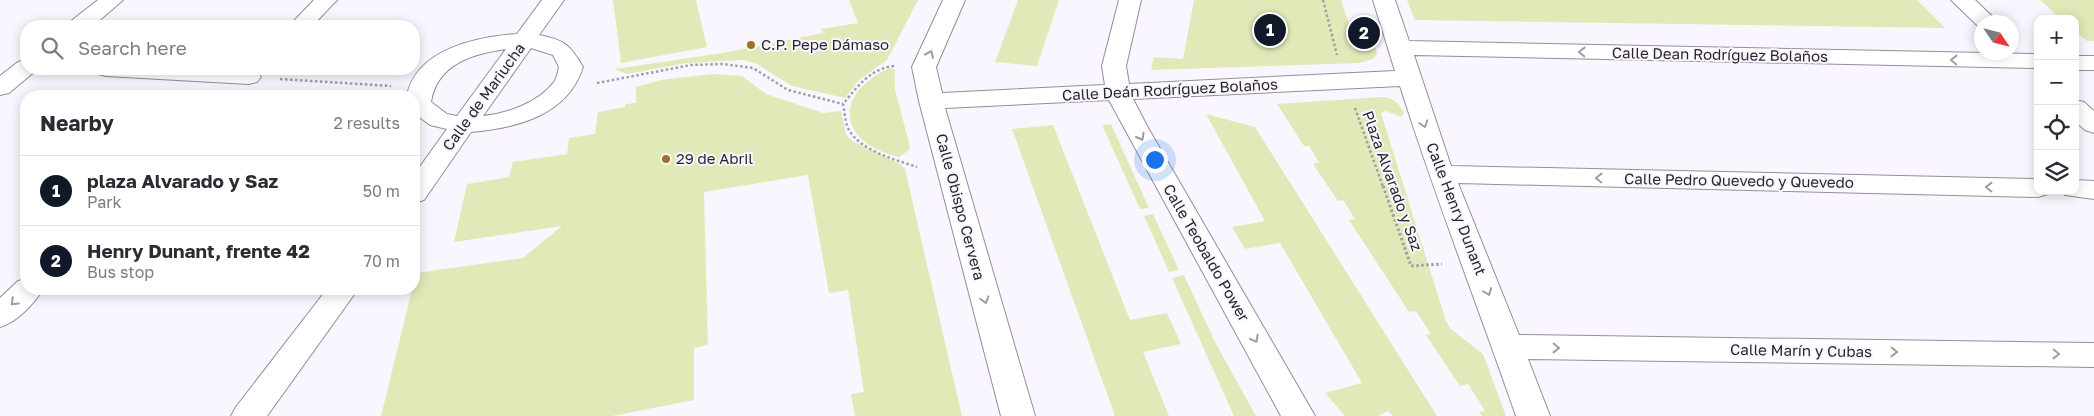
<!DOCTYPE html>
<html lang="en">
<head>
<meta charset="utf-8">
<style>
  :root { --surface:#fff; --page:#f2f2f3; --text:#2b2b33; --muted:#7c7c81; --line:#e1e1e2; --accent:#111827 }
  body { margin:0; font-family:"Golos Text",sans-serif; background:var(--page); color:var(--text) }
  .controls { position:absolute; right:15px; top:15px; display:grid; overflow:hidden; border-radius:10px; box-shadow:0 2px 12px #0003 }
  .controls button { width:45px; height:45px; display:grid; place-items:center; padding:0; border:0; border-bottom:1px solid var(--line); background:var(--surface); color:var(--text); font:25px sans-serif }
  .compass { position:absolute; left:1974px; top:15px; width:45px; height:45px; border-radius:50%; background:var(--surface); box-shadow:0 2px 12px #0003; rotate:125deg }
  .you { position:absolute; left:1154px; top:159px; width:18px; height:18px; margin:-12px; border:4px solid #fff; border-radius:50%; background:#1a73e8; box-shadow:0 0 0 8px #1a73e833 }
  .badge { display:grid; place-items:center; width:32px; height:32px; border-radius:50%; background:var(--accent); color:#fff; font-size:16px; font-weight:700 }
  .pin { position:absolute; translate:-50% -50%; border:2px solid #fff; box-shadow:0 1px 5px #0006 }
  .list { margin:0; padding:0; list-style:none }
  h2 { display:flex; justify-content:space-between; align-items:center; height:65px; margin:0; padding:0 20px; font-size:21px }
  h2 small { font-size:16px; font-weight:400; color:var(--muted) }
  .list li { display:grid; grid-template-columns:32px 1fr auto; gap:15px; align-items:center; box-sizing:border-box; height:70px; padding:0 20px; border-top:1px solid var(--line) }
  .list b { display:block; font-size:19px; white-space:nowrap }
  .list p { margin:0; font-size:16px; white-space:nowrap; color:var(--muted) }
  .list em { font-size:16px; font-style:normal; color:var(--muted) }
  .icon { flex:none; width:28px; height:28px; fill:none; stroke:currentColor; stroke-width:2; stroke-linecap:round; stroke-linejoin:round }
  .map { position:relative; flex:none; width:2094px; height:416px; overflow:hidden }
  .search { position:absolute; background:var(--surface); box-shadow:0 2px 12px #0003; left:20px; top:20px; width:400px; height:55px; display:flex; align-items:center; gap:12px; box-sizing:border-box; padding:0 18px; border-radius:20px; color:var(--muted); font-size:19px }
  .panel { position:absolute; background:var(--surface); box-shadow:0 2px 12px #0003; left:20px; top:90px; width:400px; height:205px; border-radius:20px }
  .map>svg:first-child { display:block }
  .green { fill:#e2e9b8 }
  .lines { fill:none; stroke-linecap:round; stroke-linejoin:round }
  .minor-casing { stroke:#948d9a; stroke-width:2 }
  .path-far1 { stroke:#a19da5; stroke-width:2.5; stroke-dasharray:2.5 2.5; stroke-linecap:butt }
  .path { stroke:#a19da5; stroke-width:3; stroke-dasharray:2.5 2.5; stroke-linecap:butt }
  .minor { fill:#fff; fill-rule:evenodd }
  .oneway { stroke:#9f9da0 }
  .poi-dot { fill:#9e7222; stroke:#faf6ff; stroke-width:2 }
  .labels { text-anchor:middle; stroke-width:4; stroke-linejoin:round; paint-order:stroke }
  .poi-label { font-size:15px; fill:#29262b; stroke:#faf6ff; text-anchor:start }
  .street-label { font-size:15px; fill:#29262b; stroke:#faf6ff }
</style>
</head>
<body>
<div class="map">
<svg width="2094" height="416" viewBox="0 0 2094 416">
  <rect width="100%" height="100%" fill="#faf6ff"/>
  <!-- green -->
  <path class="green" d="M 613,0 L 696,0 L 707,47 L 621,63 Z
    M 849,0 L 918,0 L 887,60 L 859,80 L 845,98 L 792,86 L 757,64 L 744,60 L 687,63 L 627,74 L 614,69 L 723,53 L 823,33 L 821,29 L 858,23 Z
    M 1018,0 L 1059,0 L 1037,66 L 995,62 Z
    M 1194,0 L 1341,0 L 1354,40 L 1374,41 L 1377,54 L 1373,59 L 1359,63 L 1151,70 L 1154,57 L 1183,59 Z
    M 1407,0 L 1917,0 L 1945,28 L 1415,20 Z
    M 2040,0 L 2094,0 L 2094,41 L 2087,41 L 2075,31 L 2075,19 L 2061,19 Z
    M 890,68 L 895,70 L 895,89 L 910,147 L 909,150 L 899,157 C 838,143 832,94 890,68 Z
    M 712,74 L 742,76 L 766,94 L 823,113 L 841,111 L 846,134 L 852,141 L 900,164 L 905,169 L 962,416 L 855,416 L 851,394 L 864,392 L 848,290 L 829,293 L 808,175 L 704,192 L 708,345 L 694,348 L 694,400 L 612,416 L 381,416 L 416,273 L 523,258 L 562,226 L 454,242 L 467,184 L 509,177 L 513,162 L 567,154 L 569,138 L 595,134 L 598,112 L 625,107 L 626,104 L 636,103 L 636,87 L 661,80 Z
    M 1381,97 C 1393,98 1400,102 1404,114 L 1401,117 L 1386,111 L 1381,113 L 1446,321 L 1451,329 L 1483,354 L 1506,416 L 1482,416 L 1479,412 L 1485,411 L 1468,384 L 1460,386 L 1426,335 L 1431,334 L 1416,311 L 1409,312 L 1349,220 L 1355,219 L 1343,200 L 1338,201 L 1313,164 L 1319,162 L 1309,146 L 1304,146 L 1277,104 Z
    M 1206,114 L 1255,127 L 1437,416 L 1393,416 L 1388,411 L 1378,416 L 1345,416 L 1325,393 L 1362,383 L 1280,243 L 1245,249 L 1232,227 L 1265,221 Z
    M 1111,124 L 1149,208 L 1140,209 L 1102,125 Z
    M 1053,125 L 1130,320 L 1167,313 L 1181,344 L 1143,352 L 1169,416 L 1115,416 L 1012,129 Z
    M 1153,214 L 1179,270 L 1169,272 L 1144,216 Z
    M 1184,275 L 1215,342 L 1256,416 L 1234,416 L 1172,278 Z"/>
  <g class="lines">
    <defs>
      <path id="minor" d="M 98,0 L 123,0 L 93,26 L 68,26 L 71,21 Z
        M 314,0 L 337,0 L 312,26 L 289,26 Z
        M 542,0 L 564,0 L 539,35 C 565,40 570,45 583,67 C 568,115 517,128 471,132 L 424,200 L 414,203 L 414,175 L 447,129 L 430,125 L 414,113 L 414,96 L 407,96 C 416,49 477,37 517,34 ZM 531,48 L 553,55 L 559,67 C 558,71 557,78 554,82 C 539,102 507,114 483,116 ZM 506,49 L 457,116 L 447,114 L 431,102 C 437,64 472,54 506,49 Z
        M 943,0 L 965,0 L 936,67 L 942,93 L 1105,85 L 1102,66 L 1119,0 L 1141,0 L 1126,66 L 1129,84 L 1395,71 L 1373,0 L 1395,0 L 1409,41 L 2038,54 L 2038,68 L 1414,55 L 1451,166 L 2038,179 L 2038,191 L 2049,191 L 2048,194 L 2038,197 L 1458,183 L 1519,335 L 2094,343 L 2094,367 L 1528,359 L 1550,416 L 1516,416 C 1478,306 1435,197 1400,86 L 1133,99 L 1147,126 L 1315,416 L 1281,416 L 1109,100 L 945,108 L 1035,416 L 1001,416 L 919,101 L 912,67 Z
        M 1951,0 L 1975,0 L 1998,22 L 1982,22 L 1982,27 L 1979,27 Z
        M 2075,56 L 2094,56 L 2094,70 L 2075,70 Z
        M 26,60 L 26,69 L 37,69 L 34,72 L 9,93 L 0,95 L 0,76 L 18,62 Z
        M 94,69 L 230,69 L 257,72 L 261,77 L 257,82 L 249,84 L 106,76 L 98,74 Z
        M 2075,100 L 2084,102 L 2094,111 L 2094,133 L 2085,130 L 2075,121 Z
        M 2075,180 L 2094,181 L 2094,199 L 2065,195 L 2063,191 L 2075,191 Z
        M 26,279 L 26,289 L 43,289 C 34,304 17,322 0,327 L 0,298 L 18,281 Z
        M 327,289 L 358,289 L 267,416 L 231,416 L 236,407 Z"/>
    </defs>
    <!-- minor casing -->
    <use href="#minor" class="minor-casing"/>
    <!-- path-far1 -->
    <path class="path-far1" d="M 1323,0 L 1337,55
      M 894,66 C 871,68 857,87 843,104 C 845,113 845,123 849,130 C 861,151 896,160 917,167
      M 280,79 L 391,86
      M 597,83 L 691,65 L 723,64 L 753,68 L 788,90 L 843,104
      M 1355,108 L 1383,187"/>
    <!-- path -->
    <path class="path" d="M 1383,186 L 1411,266 L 1442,264"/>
    <!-- minor -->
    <use href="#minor" class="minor"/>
  </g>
  <!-- one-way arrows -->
  <defs><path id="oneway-chevron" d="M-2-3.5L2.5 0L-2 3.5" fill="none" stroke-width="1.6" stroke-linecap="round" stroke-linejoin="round" transform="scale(1.25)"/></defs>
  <g class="oneway">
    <use href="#oneway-chevron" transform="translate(1582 52) rotate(-179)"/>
    <use href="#oneway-chevron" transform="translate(930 54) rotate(-66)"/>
    <use href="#oneway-chevron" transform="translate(1954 60) rotate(-179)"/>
    <use href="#oneway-chevron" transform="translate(1424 124) rotate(72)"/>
    <use href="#oneway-chevron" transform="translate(1141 137) rotate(60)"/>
    <use href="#oneway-chevron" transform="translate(1599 178) rotate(-179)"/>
    <use href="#oneway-chevron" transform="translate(1989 187) rotate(-179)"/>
    <use href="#oneway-chevron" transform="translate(1488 292) rotate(69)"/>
    <use href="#oneway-chevron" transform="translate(985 300) rotate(74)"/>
    <use href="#oneway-chevron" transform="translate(14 302) rotate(136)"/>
    <use href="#oneway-chevron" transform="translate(1255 339) rotate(61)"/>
    <use href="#oneway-chevron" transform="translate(1556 348) rotate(1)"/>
    <use href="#oneway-chevron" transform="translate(1894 352) rotate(1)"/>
    <use href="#oneway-chevron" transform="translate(2056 354) rotate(1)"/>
  </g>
  <!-- markers -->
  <g class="poi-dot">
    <circle cx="751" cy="45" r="5"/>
    <circle cx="666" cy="159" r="5"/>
  </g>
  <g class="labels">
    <!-- poi labels -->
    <g class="poi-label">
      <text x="761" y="50">C.P. Pepe Dámaso</text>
      <text x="676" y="164">29 de Abril</text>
    </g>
    <!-- street labels -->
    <g class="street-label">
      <text transform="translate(1720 55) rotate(1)" y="5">Calle Dean Rodríguez Bolaños</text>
      <text transform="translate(1170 90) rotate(-3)" y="5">Calle Deán Rodríguez Bolaños</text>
      <text transform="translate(484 97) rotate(-54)" y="5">Calle de Mariucha</text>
      <text transform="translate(1392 181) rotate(70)" y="5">Plaza Alvarado y Saz</text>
      <text transform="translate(1739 181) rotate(1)" y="5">Calle Pedro Quevedo y Quevedo</text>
      <text transform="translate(960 207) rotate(75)" y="5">Calle Obispo Cervera</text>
      <text transform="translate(1456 209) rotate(69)" y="5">Calle Henry Dunant</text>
      <text transform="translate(1206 253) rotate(60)" y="5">Calle Teobaldo Power</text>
      <text transform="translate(1801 351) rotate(1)" y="5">Calle Marín y Cubas</text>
    </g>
  </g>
</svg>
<div class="controls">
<button>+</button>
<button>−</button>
<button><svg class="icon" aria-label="locate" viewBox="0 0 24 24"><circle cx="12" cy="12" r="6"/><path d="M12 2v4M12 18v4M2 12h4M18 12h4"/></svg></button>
<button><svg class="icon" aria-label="layers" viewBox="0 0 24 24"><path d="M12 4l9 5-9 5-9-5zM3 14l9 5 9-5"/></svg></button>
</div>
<svg class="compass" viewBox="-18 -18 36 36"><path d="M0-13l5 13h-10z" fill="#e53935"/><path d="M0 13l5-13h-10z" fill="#7c7c81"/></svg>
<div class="you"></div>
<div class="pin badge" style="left:1270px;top:30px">1</div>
<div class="pin badge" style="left:1364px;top:33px">2</div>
<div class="search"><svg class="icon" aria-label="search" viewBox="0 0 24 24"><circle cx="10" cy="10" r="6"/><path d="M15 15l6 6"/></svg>Search here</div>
<section class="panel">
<h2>Nearby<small>2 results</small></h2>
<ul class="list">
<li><span class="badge">1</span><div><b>plaza Alvarado y Saz</b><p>Park</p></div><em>50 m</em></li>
<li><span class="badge">2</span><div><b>Henry Dunant, frente 42</b><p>Bus stop</p></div><em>70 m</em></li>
</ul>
</section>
</div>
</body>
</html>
